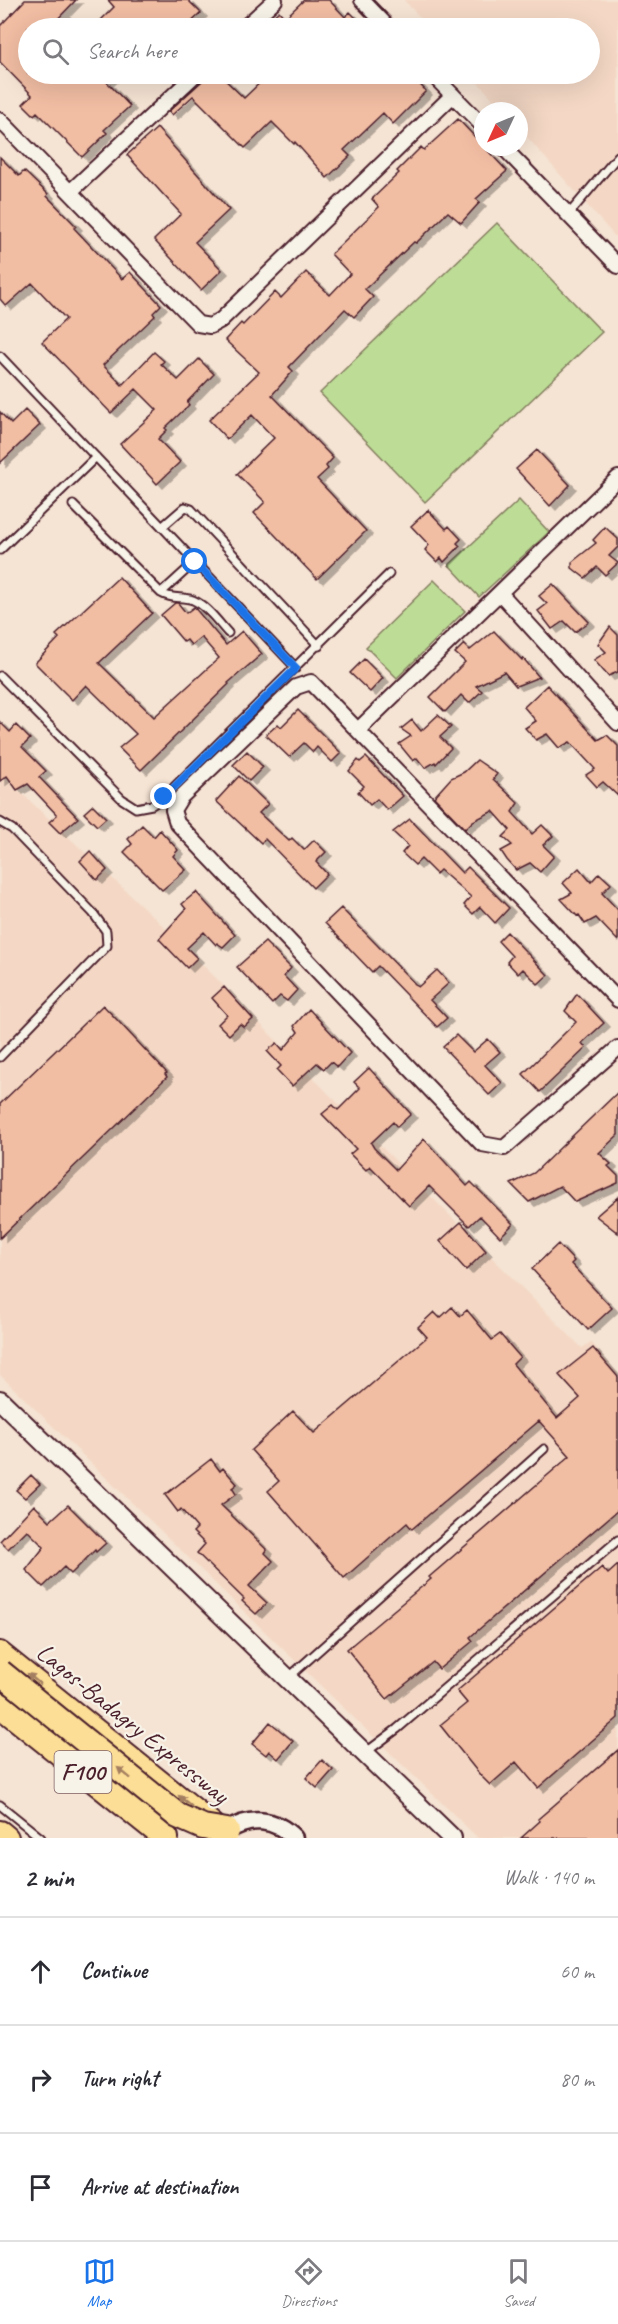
<!DOCTYPE html>
<html lang="en">
<head>
<meta charset="utf-8">
<style>
  :root { --surface:#fff; --page:#f7f7f7; --text:#2b2b33; --muted:#7c7c81; --line:#e1e1e2; --accent:#1a73e8 }
  body { margin:0; font-family:Caveat,sans-serif; background:var(--page); color:var(--text) }
  .compass { position:absolute; left:474px; top:102px; width:54px; height:54px; border-radius:50%; background:var(--surface); box-shadow:0 6px 24px #0002; rotate:226deg }
  .stop { position:absolute; width:18px; height:18px; margin:-14px; border:4px solid #1a73e8; border-radius:50%; background:#fff }
  .stop.end { background:#1a73e8; border-color:#fff; box-shadow:0 2px 6px #0008 }
  .list { margin:0; padding:0; list-style:none }
  h2 { display:flex; justify-content:space-between; align-items:center; height:78px; margin:0; padding:0 24px; font-size:26px }
  h2 small { font-size:20px; font-weight:400; color:var(--muted) }
  .list li { display:grid; grid-template-columns:39px 1fr auto; gap:18px; align-items:center; box-sizing:border-box; height:108px; padding:0 24px; border-top:2px solid var(--line) }
  .list b { display:block; font-size:22px; white-space:nowrap }
  .list em { font-size:20px; font-style:normal; color:var(--muted) }
  .icon { flex:none; width:33px; height:33px; fill:none; stroke:currentColor; stroke-width:2; stroke-linecap:round; stroke-linejoin:round }
  .map { position:relative; flex:none; width:618px; height:1838px; overflow:hidden }
  .search { position:absolute; background:var(--surface); box-shadow:0 6px 24px #0002; left:18px; right:18px; top:18px; height:66px; display:flex; align-items:center; gap:15px; box-sizing:border-box; padding:0 21px; border-radius:33px; color:var(--muted); font-size:22px }
  .sheet { height:402px; background:var(--surface) }
  nav { display:flex; justify-content:space-around; align-items:center; box-sizing:border-box; height:84px; border-top:2px solid var(--line); background:var(--surface); font-size:16px; color:var(--muted) }
  nav a { display:grid; justify-items:center; gap:3px }
  nav .on { color:var(--accent) }
  .map>svg:first-child { display:block }
  .built { fill:#f4d8c5 }
  .green { fill:#bddd96; stroke:#847e60; stroke-width:1.5 }
  .building { fill:#f1bda3; stroke:#4a1f2b; stroke-width:1.5; filter:url(#shadow) }
  .lines { fill:none; stroke-linecap:round; stroke-linejoin:round }
  .service-casing { stroke:#4a1f2b; stroke-width:11 }
  .minor-casing { stroke:#4a1f2b; stroke-width:18 }
  .tertiary-casing { stroke:#4a1f2b; stroke-width:21 }
  .secondary-casing { stroke:#4a1f2b; stroke-width:22 }
  .primary-casing { stroke:#4a1f2b; stroke-width:24 }
  .motorway-casing { stroke:#4a1f2b; stroke-width:28 }
  .service { stroke:#f7f3e8; stroke-width:7 }
  .minor { stroke:#f7f3e8; stroke-width:14 }
  .tertiary { stroke:#f7f3e8; stroke-width:16 }
  .secondary { stroke:#f7f3e8; stroke-width:18 }
  .primary { stroke:#fdde96; stroke-width:20 }
  .motorway { stroke:#fdde96; stroke-width:24 }
  .motorway-bridge-casing { stroke:#4a1f2b; stroke-width:28; stroke-linecap:butt }
  .motorway-bridge { stroke:#fdde96; stroke-width:24 }
  .oneway { fill:#a47e60 }
  .route { stroke:#1a73e8; stroke-width:8 }
  .labels { text-anchor:middle; stroke-width:4.5; stroke-linejoin:round; paint-order:stroke }
  .shield { fill:#f7f3e8; stroke:#7e5f64; stroke-width:1.5 }
  .shield-label { font-size:24px; font-weight:bold; fill:#4a1f2b }
  .street-label { font-size:26px; fill:#4a1f2b; stroke:#f7f3e8 }
</style>
</head>
<body>
<div class="map">
<svg width="618" height="1838" viewBox="0 0 618 1838">
  <defs>
    <filter id="shadow"><feDropShadow dx="6" dy="4" stdDeviation="0" flood-color="#0004"/></filter>
  </defs>
  <rect width="100%" height="100%" fill="#f5e3d3"/>
  <filter id="ink" filterUnits="userSpaceOnUse"><feTurbulence type="fractalNoise" baseFrequency=".0167" numOctaves="2"/><feDisplacementMap in="SourceGraphic" scale="12" xChannelSelector="R" yChannelSelector="G"/><feConvolveMatrix kernelMatrix="1 2 1 2 8 2 1 2 1" color-interpolation-filters="sRGB"/></filter>
  <g filter="url(#ink)">
    <!-- built -->
    <path class="built" d="M 404,0 L 618,0 L 618,240 L 519,128 L 519,111 L 504,111 L 470,74 L 590,74 L 590,28 L 430,28 Z
      M 0,773 L 159,922 L 222,984 L 290,1055 L 582,1348 L 591,1342 L 618,1374 L 618,1838 L 478,1838 L 0,1375 Z"/>
    <!-- green -->
    <path class="green" d="M 497,223 L 602,332 L 425,502 L 320,393 Z
      M 519,500 L 549,532 L 479,597 L 449,565 Z
      M 434,580 L 465,611 L 397,678 L 366,647 Z"/>
    <!-- building -->
    <path class="building" d="M 25,0 L 76,0 L 49,28 L 28,28 L 28,74 L 116,74 L 107,82 L 130,106 L 104,130 L 107,133 L 82,157 L 37,112 L 34,115 L 23,104 L 32,95 L 0,62 L 0,26 Z
      M 108,0 L 188,0 L 201,13 L 185,28 L 93,28 L 114,7 Z
      M 304,0 L 329,0 L 345,17 L 350,12 L 366,28 L 260,28 L 279,11 L 285,18 Z
      M 205,74 L 219,74 L 244,98 L 269,74 L 410,74 L 426,91 L 393,124 L 383,113 L 344,150 L 350,156 L 327,178 L 295,142 L 294,144 L 272,122 L 245,148 L 193,96 L 172,115 L 169,111 L 202,81 Z
      M 458,119 L 507,171 L 476,199 L 480,202 L 461,223 L 448,212 L 416,243 L 414,242 L 365,289 L 373,297 L 354,317 L 345,309 L 289,367 L 293,371 L 272,395 L 333,458 L 326,466 L 328,469 L 317,479 L 366,531 L 317,579 L 254,513 L 265,502 L 237,474 L 274,438 L 252,415 L 227,439 L 209,420 L 259,372 L 225,340 L 241,323 L 243,325 L 275,292 L 281,298 L 306,272 L 330,295 L 350,274 L 331,254 L 379,207 L 372,199 L 399,173 L 397,171 L 421,147 L 424,150 Z
      M 157,128 L 229,210 L 195,242 L 222,270 L 201,290 L 154,240 L 181,214 L 127,155 Z
      M 0,157 L 19,176 L 24,171 L 48,194 L 47,196 L 76,226 L 74,228 L 122,279 L 130,272 L 161,305 L 153,313 L 155,316 L 103,365 L 122,385 L 154,352 L 164,361 L 161,364 L 178,380 L 199,359 L 214,374 L 187,402 L 189,405 L 165,428 L 167,430 L 158,439 L 180,462 L 157,484 L 120,444 L 157,410 L 136,389 L 111,413 L 42,342 L 66,319 L 32,283 L 6,306 L 0,299 Z
      M 25,410 L 40,425 L 0,463 L 0,412 L 11,424 Z
      M 537,450 L 570,485 L 550,506 L 516,469 Z
      M 428,510 L 446,529 L 449,526 L 461,539 L 457,543 L 460,546 L 444,562 L 441,558 L 437,562 L 425,550 L 429,545 L 411,526 Z
      M 605,527 L 618,539 L 618,547 L 609,556 L 618,563 L 605,575 L 597,567 L 585,578 L 572,568 L 572,562 L 596,543 L 593,540 Z
      M 119,577 L 152,613 L 99,663 L 154,717 L 219,658 L 201,637 L 191,645 L 187,640 L 184,642 L 161,615 L 175,603 L 178,603 L 186,613 L 194,607 L 226,645 L 242,631 L 262,654 L 228,683 L 229,684 L 141,770 L 119,748 L 136,734 L 86,685 L 72,700 L 35,663 L 59,638 L 56,635 Z
      M 553,584 L 589,622 L 575,632 L 564,621 L 552,629 L 538,611 L 547,604 L 539,596 Z
      M 610,627 L 618,635 L 618,672 L 608,676 L 594,660 L 606,652 L 598,644 Z
      M 494,631 L 522,660 L 523,658 L 539,677 L 516,686 L 504,672 L 476,686 L 482,691 L 469,703 L 461,695 L 445,712 L 430,697 L 465,662 L 455,653 L 464,644 L 470,650 Z
      M 364,659 L 383,678 L 370,692 L 350,673 Z
      M 547,685 L 598,740 L 607,735 L 618,746 L 618,796 L 603,782 L 597,787 L 586,775 L 595,769 L 570,742 L 559,748 L 547,734 L 536,740 L 525,728 L 536,721 L 524,707 Z
      M 298,710 L 341,753 L 332,762 L 317,747 L 313,752 L 304,743 L 289,757 L 266,735 L 278,724 L 281,727 Z
      M 438,715 L 451,727 L 440,737 L 451,748 L 436,764 L 435,762 L 425,768 L 417,758 L 413,761 L 399,744 L 411,736 L 401,729 L 412,720 L 421,731 Z
      M 0,722 L 10,732 L 16,725 L 30,739 L 22,747 L 46,771 L 39,777 L 78,818 L 60,833 L 49,822 L 57,815 L 28,784 L 17,790 L 7,776 L 0,781 Z
      M 247,751 L 263,767 L 249,781 L 233,765 Z
      M 366,757 L 403,796 L 387,810 L 377,799 L 370,805 L 358,792 L 364,786 L 349,771 L 358,760 L 360,762 Z
      M 477,760 L 497,774 L 493,779 L 518,803 L 512,812 L 532,834 L 542,825 L 553,836 L 543,845 L 554,856 L 540,872 L 530,863 L 516,870 L 507,860 L 501,851 L 512,845 L 503,837 L 510,830 L 493,811 L 473,821 L 465,829 L 434,797 L 451,778 L 464,772 Z
      M 239,776 L 268,804 L 259,813 L 289,841 L 292,838 L 304,850 L 314,840 L 326,852 L 316,862 L 327,874 L 313,888 L 265,839 L 261,843 L 216,801 Z
      M 93,805 L 106,818 L 97,826 L 84,813 Z
      M 410,819 L 462,873 L 468,867 L 509,908 L 495,923 L 480,907 L 473,914 L 464,905 L 471,897 L 440,870 L 436,874 L 421,859 L 415,865 L 402,853 L 408,846 L 393,832 Z
      M 142,825 L 154,837 L 160,830 L 178,850 L 173,856 L 186,870 L 162,890 L 124,852 L 132,844 L 128,839 Z
      M 90,851 L 107,870 L 97,880 L 80,861 Z
      M 579,868 L 591,882 L 599,873 L 611,884 L 602,893 L 618,910 L 618,941 L 596,918 L 585,924 L 579,915 L 577,916 L 561,899 L 572,893 L 563,883 Z
      M 196,892 L 235,935 L 223,947 L 217,943 L 216,945 L 204,932 L 187,948 L 197,958 L 187,968 L 159,939 L 186,909 L 182,904 Z
      M 341,908 L 418,987 L 437,970 L 449,983 L 430,1000 L 447,1018 L 437,1027 L 378,966 L 372,972 L 325,923 Z
      M 507,932 L 548,975 L 538,984 L 523,969 L 518,974 L 507,962 L 512,956 L 498,941 Z
      M 265,942 L 291,968 L 284,976 L 297,990 L 287,1001 L 280,996 L 272,1004 L 237,967 Z
      M 224,987 L 253,1019 L 244,1027 L 240,1024 L 229,1035 L 218,1024 L 227,1015 L 212,998 Z
      M 577,994 L 604,1023 L 582,1043 L 586,1048 L 540,1092 L 523,1074 L 576,1022 L 565,1011 Z
      M 103,1005 L 167,1073 L 165,1074 L 167,1077 L 0,1238 L 0,1104 Z
      M 309,1009 L 350,1053 L 337,1067 L 331,1062 L 324,1069 L 317,1063 L 292,1086 L 277,1070 L 281,1066 L 267,1051 L 277,1043 L 283,1050 L 298,1032 L 294,1026 Z
      M 456,1035 L 473,1052 L 488,1039 L 500,1052 L 485,1065 L 502,1083 L 489,1095 L 443,1047 Z
      M 369,1068 L 411,1114 L 397,1127 L 393,1122 L 371,1143 L 374,1148 L 396,1170 L 424,1139 L 467,1186 L 471,1182 L 513,1224 L 500,1237 L 480,1216 L 469,1226 L 429,1186 L 409,1206 L 370,1166 L 366,1170 L 350,1154 L 356,1149 L 322,1114 L 333,1105 L 338,1110 L 360,1088 L 354,1082 Z
      M 618,1092 L 618,1135 L 599,1153 L 611,1164 L 608,1166 L 618,1176 L 618,1183 L 575,1202 L 560,1186 L 529,1202 L 511,1184 L 534,1173 Z
      M 618,1197 L 618,1233 L 596,1216 Z
      M 461,1222 L 486,1251 L 466,1270 L 440,1241 Z
      M 558,1244 L 574,1261 L 571,1264 L 612,1308 L 588,1330 L 532,1269 Z
      M 452,1307 L 460,1316 L 467,1310 L 492,1340 L 500,1334 L 520,1357 L 513,1364 L 557,1418 L 580,1398 L 559,1375 L 593,1348 L 618,1377 L 618,1510 L 470,1637 L 473,1641 L 439,1669 L 433,1662 L 387,1699 L 347,1649 L 431,1579 L 429,1577 L 570,1456 L 539,1421 L 412,1529 L 407,1523 L 344,1578 L 268,1491 L 279,1481 L 251,1450 L 293,1411 L 314,1433 L 427,1337 L 418,1327 L 434,1312 L 440,1318 Z
      M 211,1459 L 220,1471 L 223,1468 L 237,1484 L 232,1488 L 236,1494 L 221,1505 L 267,1550 L 265,1553 L 273,1561 L 249,1586 L 267,1603 L 256,1614 L 242,1601 L 244,1599 L 197,1553 L 205,1544 L 193,1532 L 197,1528 L 181,1509 L 178,1512 L 165,1495 Z
      M 31,1475 L 40,1484 L 25,1498 L 16,1490 Z
      M 34,1505 L 50,1521 L 68,1505 L 106,1543 L 96,1552 L 95,1550 L 71,1574 L 64,1567 L 43,1587 L 26,1570 L 44,1547 L 27,1530 L 8,1549 L 0,1541 Z
      M 618,1565 L 618,1718 L 538,1788 L 516,1762 L 490,1785 L 480,1775 L 440,1725 L 467,1703 L 457,1691 L 602,1567 L 608,1574 Z
      M 270,1722 L 293,1741 L 278,1759 L 269,1751 L 266,1755 L 252,1744 Z
      M 618,1750 L 618,1838 L 521,1838 L 540,1821 L 538,1819 Z
      M 322,1760 L 333,1770 L 317,1788 L 306,1778 Z"/>
    <g class="lines">
      <defs>
        <path id="service" d="M 568,215 L 618,156
          M 0,356 L 296,668
          M 73,505 L 161,593 C 173,600 181,596 193,600 C 207,606 218,622 228,633
          M 162,527 L 185,507 L 191,509 L 319,646
          M 0,550 L 96,457
          M 161,593 L 195,562
          M 0,676 L 122,799 L 136,808 L 152,805 L 164,797 L 389,574
          M 0,822 L 12,829 L 93,913 L 106,931 L 107,946 L 0,1057
          M 288,1678 L 544,1449
          M 365,1753 L 397,1729 L 618,1540
          M 0,1805 L 41,1838"/>
        <path id="minor" d="M 362,0 L 389,28
          M 244,28 L 275,0
          M 432,74 L 483,126
          M 0,120 L 198,324 L 210,326 L 221,320 L 453,95
          M 503,147 L 618,266
          M 70,192 L 196,74
          M 500,593 L 618,723
          M 358,730 L 618,478
          M 618,1000 L 311,682 L 296,687 L 181,797 L 173,810 L 177,823 L 482,1144 L 504,1148 L 618,1048"/>
        <path id="tertiary" d="M 227,1831 C 250,1816 275,1818 294,1838"/>
        <path id="secondary" d="M 0,1400 L 452,1838"/>
        <path id="primary" d="M 0,1652 L 220,1829"/>
        <path id="motorway" d="M 0,1705 L 166,1838
          M 0,1833 L 6,1838"/>
      </defs>
      <!-- service casing -->
      <use href="#service" class="service-casing"/>
      <!-- minor casing -->
      <use href="#minor" class="minor-casing"/>
      <!-- tertiary casing -->
      <use href="#tertiary" class="tertiary-casing"/>
      <!-- secondary casing -->
      <use href="#secondary" class="secondary-casing"/>
      <!-- primary casing -->
      <use href="#primary" class="primary-casing"/>
      <!-- motorway casing -->
      <use href="#motorway" class="motorway-casing"/>
      <!-- service -->
      <use href="#service" class="service"/>
      <!-- minor -->
      <use href="#minor" class="minor"/>
      <!-- tertiary -->
      <use href="#tertiary" class="tertiary"/>
      <!-- secondary -->
      <use href="#secondary" class="secondary"/>
      <!-- primary -->
      <use href="#primary" class="primary"/>
      <!-- motorway -->
      <use href="#motorway" class="motorway"/>
      <defs>
        <path id="motorway-bridge" d="M 0,1672 L 178,1816 L 203,1827 L 227,1831"/>
      </defs>
      <!-- motorway-bridge casing -->
      <use href="#motorway-bridge" class="motorway-bridge-casing"/>
      <!-- motorway-bridge -->
      <use href="#motorway-bridge" class="motorway-bridge"/>
    </g>
    <!-- one-way arrows -->
    <defs><path id="oneway-solid" d="M-6-.8H1V-3.2L6.5 0L1 3.2V.8H-6Z" transform="scale(1.5)"/></defs>
    <g class="oneway">
      <use href="#oneway-solid" transform="translate(34 1679) rotate(-141)"/>
      <use href="#oneway-solid" transform="translate(124 1773) rotate(-141)"/>
      <use href="#oneway-solid" transform="translate(185 1801) rotate(-141)"/>
    </g>
  </g>
  <g class="lines" filter="url(#ink)">
    <!-- route -->
    <path class="route" d="M 164,797 L 296,668 L 195,562"/>
  </g>
  <g class="labels">
    <!-- shield labels -->
    <rect class="shield" x="54.5" y="1751" width="57" height="42" rx="4.5"/>
    <g class="shield-label">
      <text x="83" y="1780">F100</text>
    </g>
    <!-- street labels -->
    <g class="street-label">
      <text transform="translate(133 1723) rotate(39)" y="9">Lagos-Badagry Expressway</text>
    </g>
  </g>
</svg>
<svg class="compass" viewBox="-18 -18 36 36"><path d="M0-13l5 13h-10z" fill="#e53935"/><path d="M0 13l5-13h-10z" fill="#7c7c81"/></svg>
<div class="stop" style="left:195px;top:562px"></div>
<div class="stop end" style="left:164px;top:797px"></div>
<div class="search"><svg class="icon" aria-label="search" viewBox="0 0 24 24"><circle cx="10" cy="10" r="6"/><path d="M15 15l6 6"/></svg>Search here</div>
</div>
<section class="sheet">
<h2>2 min<small>Walk · 140 m</small></h2>
<ul class="list">
<li><svg class="icon" aria-label="ahead" viewBox="0 0 24 24"><path d="M12 20V5M6 11l6-6 6 6"/></svg><div><b>Continue</b></div><em>60 m</em></li>
<li><svg class="icon" aria-label="right" viewBox="0 0 24 24"><path d="M7 20v-9h11M14 6l5 5-5 5"/></svg><div><b>Turn right</b></div><em>80 m</em></li>
<li><svg class="icon" aria-label="arrive" viewBox="0 0 24 24"><path d="M6 21V4h12l-3 4 3 4H6"/></svg><div><b>Arrive at destination</b></div></li>
</ul>
</section>
<nav>
<a class="on"><svg class="icon" aria-label="map" viewBox="0 0 24 24"><path d="M3 6l6-2 6 2 6-2v14l-6 2-6-2-6 2zM9 4v14M15 6v14"/></svg>Map</a>
<a><svg class="icon" aria-label="directions" viewBox="0 0 24 24"><path d="M12 3l9 9-9 9-9-9zM9 14v-3h6M13 9l2 2-2 2"/></svg>Directions</a>
<a><svg class="icon" aria-label="saved" viewBox="0 0 24 24"><path d="M7 4h10v16l-5-4-5 4z"/></svg>Saved</a>
</nav>
</body>
</html>
